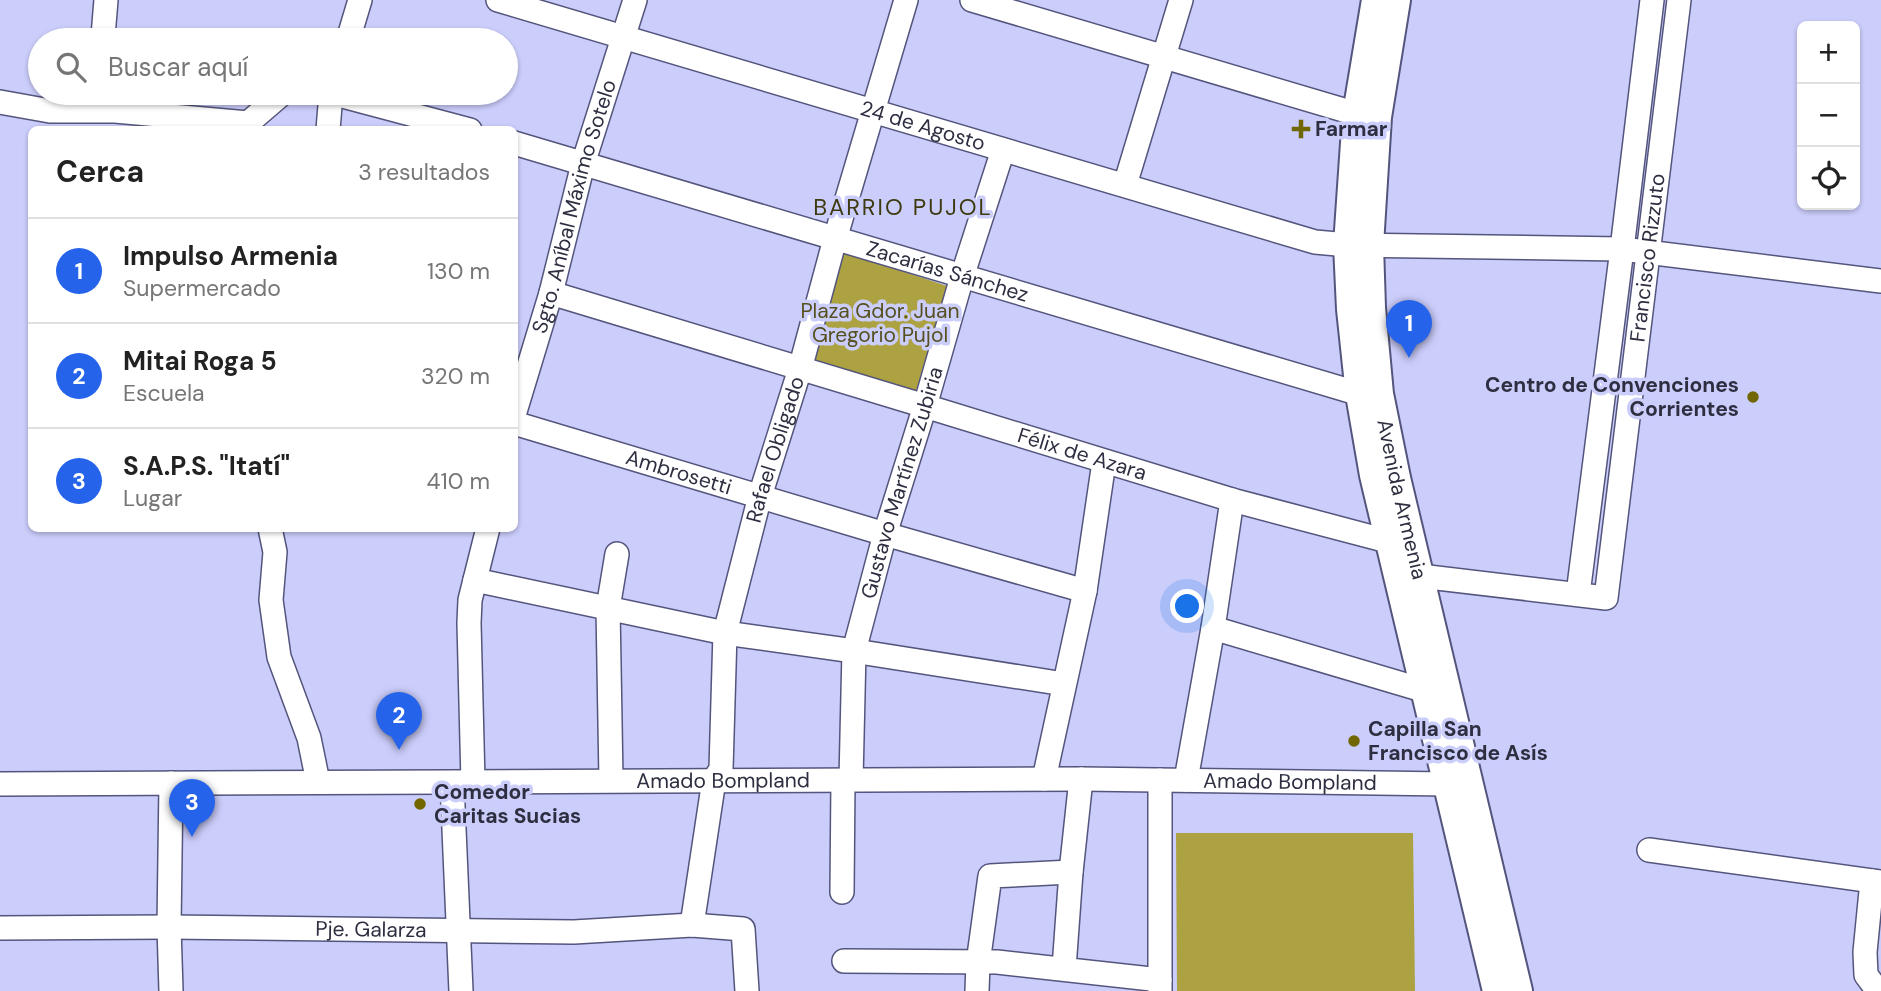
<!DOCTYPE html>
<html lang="es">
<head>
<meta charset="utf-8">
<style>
  :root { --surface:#fff; --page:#f6f6f6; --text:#222; --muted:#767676; --line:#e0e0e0; --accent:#2563eb }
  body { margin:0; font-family:"DM Sans",sans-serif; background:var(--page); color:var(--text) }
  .controls { position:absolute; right:21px; top:21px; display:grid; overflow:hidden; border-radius:10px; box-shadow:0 2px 5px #0004 }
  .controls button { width:63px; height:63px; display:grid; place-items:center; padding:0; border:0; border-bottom:2px solid var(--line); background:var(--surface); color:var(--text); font:35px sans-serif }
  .you { position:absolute; left:1188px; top:607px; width:24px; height:24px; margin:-18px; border:5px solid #fff; border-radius:50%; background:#1a73e8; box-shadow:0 0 0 10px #1a73e833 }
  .badge { display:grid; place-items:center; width:46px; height:46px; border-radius:50%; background:var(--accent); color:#fff; font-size:23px; font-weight:700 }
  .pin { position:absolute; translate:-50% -58px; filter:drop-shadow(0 2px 4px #0008) }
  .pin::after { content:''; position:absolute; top:37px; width:24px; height:21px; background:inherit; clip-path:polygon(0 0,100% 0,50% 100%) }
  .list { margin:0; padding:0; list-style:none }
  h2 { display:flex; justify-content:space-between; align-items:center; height:91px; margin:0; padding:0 28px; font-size:30px }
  h2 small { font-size:23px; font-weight:400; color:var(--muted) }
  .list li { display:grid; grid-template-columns:46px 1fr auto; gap:21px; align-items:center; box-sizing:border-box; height:105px; padding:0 28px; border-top:2px solid var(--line) }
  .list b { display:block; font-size:26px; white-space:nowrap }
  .list p { margin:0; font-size:23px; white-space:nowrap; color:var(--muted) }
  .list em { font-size:23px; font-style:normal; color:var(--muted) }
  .icon { flex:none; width:38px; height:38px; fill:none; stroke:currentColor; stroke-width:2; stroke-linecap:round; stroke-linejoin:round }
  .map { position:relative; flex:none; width:1881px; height:991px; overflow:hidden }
  .search { position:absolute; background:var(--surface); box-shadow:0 2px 5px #0004; left:28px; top:28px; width:490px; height:77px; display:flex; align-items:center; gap:18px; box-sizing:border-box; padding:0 24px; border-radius:38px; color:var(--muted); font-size:26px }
  .panel { position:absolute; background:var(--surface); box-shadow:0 2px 5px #0004; left:28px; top:126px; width:490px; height:406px; border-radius:10px }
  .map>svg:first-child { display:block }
  .green { fill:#ada241 }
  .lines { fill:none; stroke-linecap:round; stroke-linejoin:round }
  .minor-casing { stroke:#54557c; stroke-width:26 }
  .major-casing { stroke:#54557c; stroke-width:32 }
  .minor { stroke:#fff; stroke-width:23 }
  .major { stroke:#fff; stroke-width:28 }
  .poi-dot { fill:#716700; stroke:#cbcdfb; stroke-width:2.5 }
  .labels { text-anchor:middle; stroke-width:7; stroke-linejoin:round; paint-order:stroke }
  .street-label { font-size:21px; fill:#2d2e40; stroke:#cbcdfb }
  .poi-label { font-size:21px; font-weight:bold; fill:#2d2e40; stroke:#cbcdfb; text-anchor:start }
  .park-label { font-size:21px; fill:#56501e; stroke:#cbcdfb }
  .neighbourhood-label { font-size:23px; letter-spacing:2px; fill:#3e3a10; stroke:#cbcdfb }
</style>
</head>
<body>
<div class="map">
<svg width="1881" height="991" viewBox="0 0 1881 991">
  <rect width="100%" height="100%" fill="#cbcdfb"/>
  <!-- green -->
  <path class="green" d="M 844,252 L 947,286 L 916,391 L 813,360 Z
    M 1176,833 L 1413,833 L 1415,991 L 1177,991 Z"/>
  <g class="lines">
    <defs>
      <g id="minor">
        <path d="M 106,0 L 103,36 L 107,40"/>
        <path id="s1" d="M 498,0 L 1315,242 L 1348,245 L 1622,249 L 1881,281"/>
        <path d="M 972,0 L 1357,114 L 1372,116"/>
        <path d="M 348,40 L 360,0"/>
        <path d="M 331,93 L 470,130"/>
        <path d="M 0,102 L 50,111 L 115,111 L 248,123 L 283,93"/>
        <path d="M 328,130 L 331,93"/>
        <path id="s2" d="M 514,143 L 1360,394 L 1376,394"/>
        <path d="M 1125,185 L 1181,0"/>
        <path id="s3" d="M 551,293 L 925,406 L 1232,500 L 1391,542 L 1420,576 L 1606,598 L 1679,0"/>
        <path id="s4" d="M 514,415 L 551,293 L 583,164 L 635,0"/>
        <path id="s5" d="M 514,423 L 885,534 L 1085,591"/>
        <path d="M 270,528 L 275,552 L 271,600 L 279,657 L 309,738 L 318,782"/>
        <path d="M 475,580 L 725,633 L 854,651 L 1064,684"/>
        <path d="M 1578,594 L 1622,249 L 1652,0"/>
        <path d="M 1213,628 L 1426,691 L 1439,687"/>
        <path d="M 1044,779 L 1085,591 L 1104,462"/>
        <path d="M 611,780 L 608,608 L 617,554"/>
        <path id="s6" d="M 851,780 L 854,651 L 885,534 L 925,406 L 962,277 L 1003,150"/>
        <path d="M 1160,780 L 1160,991"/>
        <path d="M 1186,780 L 1213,628 L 1232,500"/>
        <path d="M 473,782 L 469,623 L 470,600 L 488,528"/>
        <path d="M 452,783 L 461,991"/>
        <path id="s7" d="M 0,784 L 1081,779 L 1447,784 L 1463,780"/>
        <path d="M 1649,850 L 1881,882"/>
        <path d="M 1872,881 L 1865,952 L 1866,975 L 1878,991"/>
        <path d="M 842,892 L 843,780"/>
        <path id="s8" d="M 692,925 L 714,780 L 721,769 L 725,633 L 760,496 L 800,369 L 835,239 L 906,0"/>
        <path id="s9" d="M 0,928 L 169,927 L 574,932 L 692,925 L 743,929 L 747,991"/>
        <path d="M 844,961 L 997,962 L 1160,980"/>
        <path d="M 1064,968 L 1071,872 L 1081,779"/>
        <path d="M 171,991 L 169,927 L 171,783"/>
        <path d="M 977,991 L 978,963 L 990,876 L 1071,872"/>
      </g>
      <g id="major">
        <path d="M 1376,0 L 1357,114 L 1348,245 L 1351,309 L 1360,394 L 1374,475 L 1497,991"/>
        <path id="s10" d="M 1396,0 L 1377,117 L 1369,245 L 1371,308 L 1379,394 L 1396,478 L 1518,991"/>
      </g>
    </defs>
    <!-- minor casing -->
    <use href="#minor" class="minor-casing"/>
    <!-- major casing -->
    <use href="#major" class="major-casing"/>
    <!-- minor -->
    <use href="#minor" class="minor"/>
    <!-- major -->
    <use href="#major" class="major"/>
  </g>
  <!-- markers -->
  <g class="poi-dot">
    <path d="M1297.5 118.5h7v7h7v7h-7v7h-7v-7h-7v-7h7z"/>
    <circle cx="1753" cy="397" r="7"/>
    <circle cx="1354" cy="741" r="7"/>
    <circle cx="420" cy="804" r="7"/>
  </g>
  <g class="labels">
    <!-- street labels -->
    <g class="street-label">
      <text dy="7" stroke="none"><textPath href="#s1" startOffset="443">24 de Agosto</textPath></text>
      <text dy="7" stroke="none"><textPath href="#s4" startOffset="217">Sgto. Aníbal Máximo Sotelo</textPath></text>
      <text dy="7" stroke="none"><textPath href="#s3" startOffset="1451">Francisco Rizzuto</textPath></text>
      <text dy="7" stroke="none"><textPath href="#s2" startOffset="452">Zacarías Sánchez</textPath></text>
      <text dy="7" stroke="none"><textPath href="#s8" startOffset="486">Rafael Obligado</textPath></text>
      <text dy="7" stroke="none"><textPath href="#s3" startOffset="555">Félix de Azara</textPath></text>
      <text dy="7" stroke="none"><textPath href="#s5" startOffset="172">Ambrosetti</textPath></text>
      <text dy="7" stroke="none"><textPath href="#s6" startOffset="304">Gustavo Martínez Zubiria</textPath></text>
      <text dy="7" stroke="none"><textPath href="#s10" startOffset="504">Avenida Armenia</textPath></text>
      <text dy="7" stroke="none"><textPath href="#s7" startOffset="723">Amado Bompland</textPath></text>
      <text dy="7" stroke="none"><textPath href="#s7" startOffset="1290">Amado Bompland</textPath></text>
      <text dy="7" stroke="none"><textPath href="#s9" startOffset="371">Pje. Galarza</textPath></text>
    </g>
    <!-- poi labels -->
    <g class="poi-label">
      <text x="1315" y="136">Farmar</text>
      <text x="1739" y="392" text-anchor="end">Centro de Convenciones<tspan x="1739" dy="24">Corrientes</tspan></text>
      <text x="1368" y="736">Capilla San<tspan x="1368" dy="24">Francisco de Asís</tspan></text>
      <text x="434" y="799">Comedor<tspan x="434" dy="24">Caritas Sucias</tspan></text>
    </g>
    <!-- park labels -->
    <g class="park-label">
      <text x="880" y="318">Plaza Gdor. Juan<tspan x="880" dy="24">Gregorio Pujol</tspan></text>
    </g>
    <!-- neighbourhood labels -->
    <g class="neighbourhood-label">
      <text x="903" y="215">BARRIO PUJOL</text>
    </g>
  </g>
</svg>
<div class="controls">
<button>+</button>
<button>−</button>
<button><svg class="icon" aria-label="locate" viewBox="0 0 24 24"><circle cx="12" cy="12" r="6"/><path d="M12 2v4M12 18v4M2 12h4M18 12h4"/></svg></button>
</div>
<div class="you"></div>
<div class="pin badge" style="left:1409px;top:358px">1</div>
<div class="pin badge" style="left:399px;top:750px">2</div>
<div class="pin badge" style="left:192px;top:837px">3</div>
<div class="search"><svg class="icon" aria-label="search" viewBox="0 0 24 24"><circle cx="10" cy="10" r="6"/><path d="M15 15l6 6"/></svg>Buscar aquí</div>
<section class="panel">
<h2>Cerca<small>3 resultados</small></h2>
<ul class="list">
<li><span class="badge">1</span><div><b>Impulso Armenia</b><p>Supermercado</p></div><em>130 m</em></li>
<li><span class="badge">2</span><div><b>Mitai Roga 5</b><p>Escuela</p></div><em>320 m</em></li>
<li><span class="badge">3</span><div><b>S.A.P.S. &quot;Itatí&quot;</b><p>Lugar</p></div><em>410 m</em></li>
</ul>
</section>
</div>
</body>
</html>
